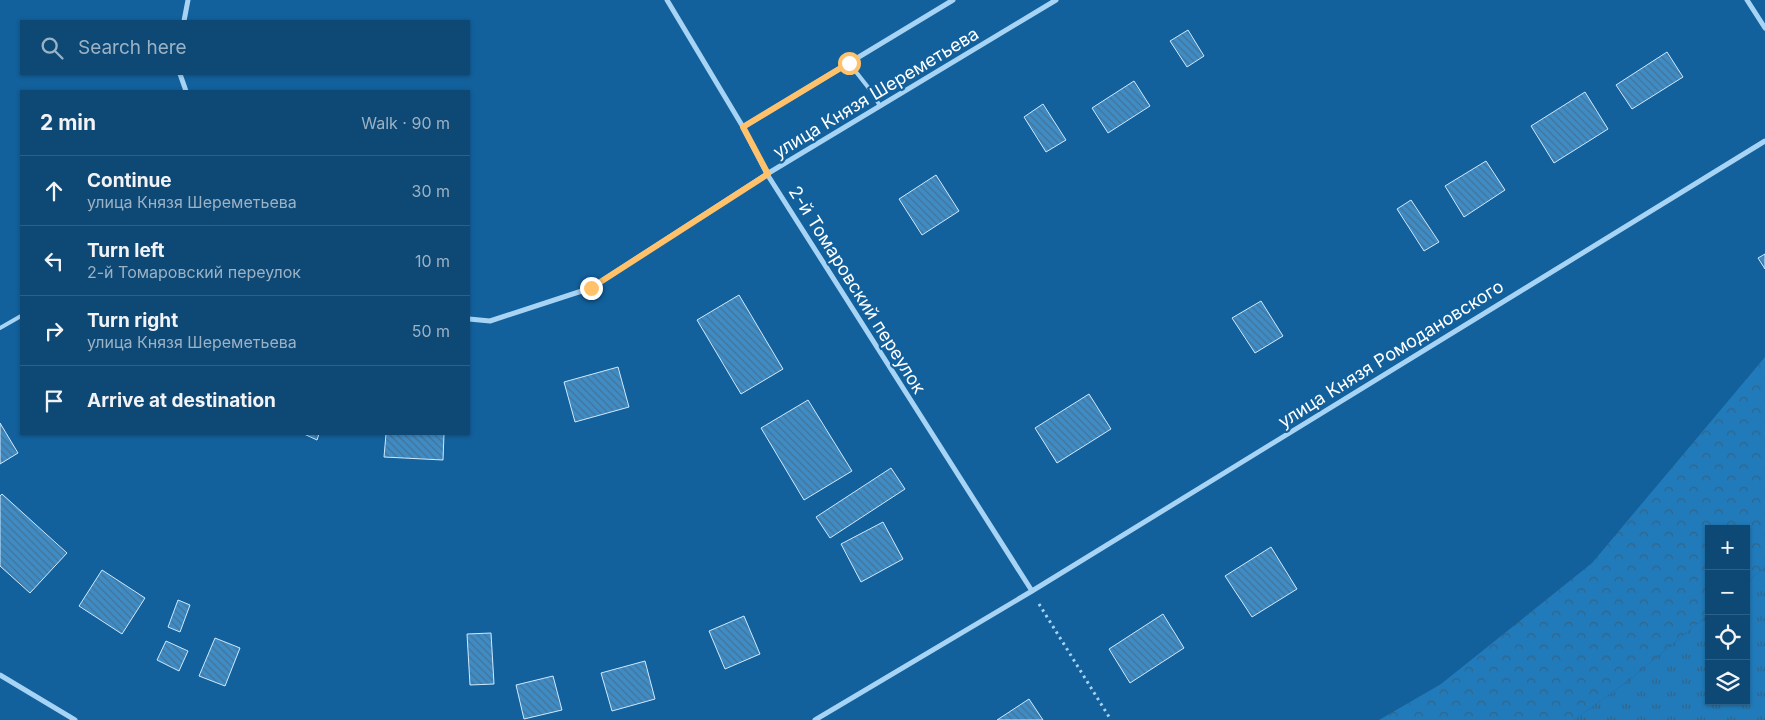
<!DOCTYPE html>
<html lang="en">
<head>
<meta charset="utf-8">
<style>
  :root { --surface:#0e4875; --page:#1c527d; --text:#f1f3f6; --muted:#9bb2c5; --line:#2e6087 }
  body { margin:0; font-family:Inter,sans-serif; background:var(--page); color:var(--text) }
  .controls { position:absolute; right:15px; bottom:15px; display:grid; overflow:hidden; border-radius:0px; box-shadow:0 1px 4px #0004 }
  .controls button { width:45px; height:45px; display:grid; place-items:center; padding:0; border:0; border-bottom:1px solid var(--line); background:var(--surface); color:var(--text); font:25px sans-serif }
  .stop { position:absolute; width:15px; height:15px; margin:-11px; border:4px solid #ffc16a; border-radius:50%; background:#fff }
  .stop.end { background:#ffc16a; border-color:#fff; box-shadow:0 1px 5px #0008 }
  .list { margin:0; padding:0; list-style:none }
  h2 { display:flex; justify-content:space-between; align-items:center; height:65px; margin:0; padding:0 20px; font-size:21px }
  h2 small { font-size:16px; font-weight:400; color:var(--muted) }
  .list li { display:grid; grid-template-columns:32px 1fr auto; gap:15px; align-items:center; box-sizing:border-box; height:70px; padding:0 20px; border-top:1px solid var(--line) }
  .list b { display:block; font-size:19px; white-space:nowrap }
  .list p { margin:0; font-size:16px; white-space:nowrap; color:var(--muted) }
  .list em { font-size:16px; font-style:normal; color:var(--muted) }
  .icon { flex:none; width:28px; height:28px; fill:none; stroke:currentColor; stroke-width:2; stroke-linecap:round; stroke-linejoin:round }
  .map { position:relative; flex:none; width:1765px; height:720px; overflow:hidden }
  .search { position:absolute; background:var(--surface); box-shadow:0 1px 4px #0004; left:20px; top:20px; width:450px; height:55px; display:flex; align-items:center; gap:12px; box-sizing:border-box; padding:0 18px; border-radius:0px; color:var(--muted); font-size:19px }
  .panel { position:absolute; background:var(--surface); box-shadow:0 1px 4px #0004; left:20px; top:90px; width:450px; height:345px; border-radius:0px }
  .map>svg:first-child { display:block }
  .grass { fill:url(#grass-tufts) }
  .forest { fill:url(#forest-crowns) }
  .building { fill:url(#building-back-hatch); stroke:#cfeafe }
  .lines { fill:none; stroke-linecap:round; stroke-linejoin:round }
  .path { stroke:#a7d4f4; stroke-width:3; stroke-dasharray:2.5 4; stroke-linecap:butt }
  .lane { stroke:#a7d4f4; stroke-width:4 }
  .street { stroke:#a7d4f4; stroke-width:5 }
  .route { stroke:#ffc16a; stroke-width:6 }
  .labels { text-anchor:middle; stroke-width:4.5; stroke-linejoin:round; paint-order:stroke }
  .street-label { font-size:18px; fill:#fff; stroke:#12609c }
</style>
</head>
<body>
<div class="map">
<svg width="1765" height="720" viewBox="0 0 1765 720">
  <defs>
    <pattern id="grass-tufts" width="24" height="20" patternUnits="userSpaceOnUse" patternTransform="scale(1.25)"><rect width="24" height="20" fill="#217ab9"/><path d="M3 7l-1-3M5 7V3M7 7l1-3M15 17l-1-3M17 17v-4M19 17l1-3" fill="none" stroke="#346588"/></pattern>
    <pattern id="forest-crowns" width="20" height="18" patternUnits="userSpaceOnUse" patternTransform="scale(1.25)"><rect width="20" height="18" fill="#217ab9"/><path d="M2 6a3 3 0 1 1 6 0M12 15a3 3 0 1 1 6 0" fill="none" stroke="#346588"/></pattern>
    <pattern id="building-back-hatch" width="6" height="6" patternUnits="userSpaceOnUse" patternTransform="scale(1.25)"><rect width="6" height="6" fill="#3f8cc5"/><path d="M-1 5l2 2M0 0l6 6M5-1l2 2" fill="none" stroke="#447295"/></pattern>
  </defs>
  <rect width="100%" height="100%" fill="#12609c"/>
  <!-- grass -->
  <path class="grass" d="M 1765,567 L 1765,720 L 1574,720 L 1629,680 L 1709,614 L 1709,701 L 1746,701 L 1746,583 Z"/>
  <!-- forest -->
  <path class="forest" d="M 1765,357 L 1765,567 L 1746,583 L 1746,529 L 1709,529 L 1709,614 L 1629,680 L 1574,720 L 1379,720 L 1441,684 L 1592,563 Z"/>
  <!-- building -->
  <path class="building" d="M 1188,30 L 1204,56 L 1187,67 L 1170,41 Z
    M 1667,52 L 1683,77 L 1632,109 L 1616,85 Z
    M 1134,81 L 1150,106 L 1108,133 L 1092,108 Z
    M 1585,92 L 1608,129 L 1554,163 L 1531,126 Z
    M 1043,104 L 1066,140 L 1046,152 L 1024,117 Z
    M 1486,161 L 1505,190 L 1464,217 L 1445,186 Z
    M 936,175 L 959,211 L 922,235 L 899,199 Z
    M 1411,200 L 1439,242 L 1424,251 L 1397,209 Z
    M 1765,254 L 1765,269 L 1758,258 Z
    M 739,295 L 783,369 L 741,394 L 697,320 Z
    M 1261,301 L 1283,336 L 1255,353 L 1232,318 Z
    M 618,367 L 629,407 L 575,422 L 564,382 Z
    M 1089,394 L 1111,429 L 1057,463 L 1035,428 Z
    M 808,400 L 852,471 L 804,500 L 761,428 Z
    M 0,423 L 18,453 L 0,464 Z
    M 304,434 L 319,434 L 317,440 Z
    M 386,434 L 444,434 L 443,460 L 384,457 Z
    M 891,468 L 905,489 L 830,538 L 816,517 Z
    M 2,494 L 67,553 L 30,593 L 0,566 L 0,496 Z
    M 883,522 L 903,559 L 861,582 L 841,544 Z
    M 1271,547 L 1297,589 L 1252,617 L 1225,576 Z
    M 102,570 L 145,598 L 122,634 L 79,606 Z
    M 178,600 L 190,605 L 180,632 L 168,627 Z
    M 1163,614 L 1184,648 L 1130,683 L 1109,649 Z
    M 744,616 L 760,654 L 725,669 L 709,631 Z
    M 491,633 L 494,684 L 470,685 L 467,634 Z
    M 215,638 L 240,648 L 225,686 L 199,676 Z
    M 166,641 L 188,651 L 179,671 L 157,660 Z
    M 645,661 L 655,699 L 612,711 L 601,673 Z
    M 553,676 L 562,710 L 524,719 L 516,685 Z
    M 1029,699 L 1043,720 L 997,720 Z"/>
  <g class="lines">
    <!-- path -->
    <path class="path" d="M 1039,604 L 1111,720"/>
    <!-- lane -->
    <path class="lane" d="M 849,63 L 871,91 L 880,106
      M 0,328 L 21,316"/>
    <!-- street -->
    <path class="street" d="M 667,0 L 743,127 L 767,174 L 1032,591
      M 1747,0 L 1765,28
      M 184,21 L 188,0
      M 180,74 L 186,91
      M 743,127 L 953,0
      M 469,319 L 490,321 L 591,288 L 767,174 L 1056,0
      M 0,675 L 75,720
      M 815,720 L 1032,591 L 1765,141"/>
  </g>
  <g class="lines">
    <!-- route -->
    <path class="route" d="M 591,288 L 768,174 L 743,127 L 849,63"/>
  </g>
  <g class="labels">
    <!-- street labels -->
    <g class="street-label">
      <text transform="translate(876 93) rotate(-31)" y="6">улица Князя Шереметьева</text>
      <text transform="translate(857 290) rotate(58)" y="6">2-й Томаровский переулок</text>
      <text transform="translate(1391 354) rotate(-32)" y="6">улица Князя Ромодановского</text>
    </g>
  </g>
</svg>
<div class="controls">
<button>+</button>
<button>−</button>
<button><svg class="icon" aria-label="locate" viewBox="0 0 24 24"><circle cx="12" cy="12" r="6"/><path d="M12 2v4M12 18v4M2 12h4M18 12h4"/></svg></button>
<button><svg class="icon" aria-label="layers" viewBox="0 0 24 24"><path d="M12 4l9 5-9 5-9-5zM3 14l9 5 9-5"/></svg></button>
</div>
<div class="stop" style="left:849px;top:63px"></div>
<div class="stop end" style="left:591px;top:288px"></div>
<div class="search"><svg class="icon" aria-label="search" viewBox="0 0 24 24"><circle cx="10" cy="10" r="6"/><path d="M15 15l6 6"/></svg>Search here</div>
<section class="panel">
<h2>2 min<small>Walk · 90 m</small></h2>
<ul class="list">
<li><svg class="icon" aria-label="ahead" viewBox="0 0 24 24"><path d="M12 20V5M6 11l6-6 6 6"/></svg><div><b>Continue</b><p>улица Князя Шереметьева</p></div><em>30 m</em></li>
<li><svg class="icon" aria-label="left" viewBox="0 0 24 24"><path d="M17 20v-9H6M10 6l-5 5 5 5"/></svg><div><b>Turn left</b><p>2-й Томаровский переулок</p></div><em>10 m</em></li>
<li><svg class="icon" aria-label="right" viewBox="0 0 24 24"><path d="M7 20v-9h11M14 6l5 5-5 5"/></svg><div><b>Turn right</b><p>улица Князя Шереметьева</p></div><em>50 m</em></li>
<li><svg class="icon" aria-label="arrive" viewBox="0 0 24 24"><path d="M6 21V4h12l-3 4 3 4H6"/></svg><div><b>Arrive at destination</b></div></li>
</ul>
</section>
</div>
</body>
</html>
